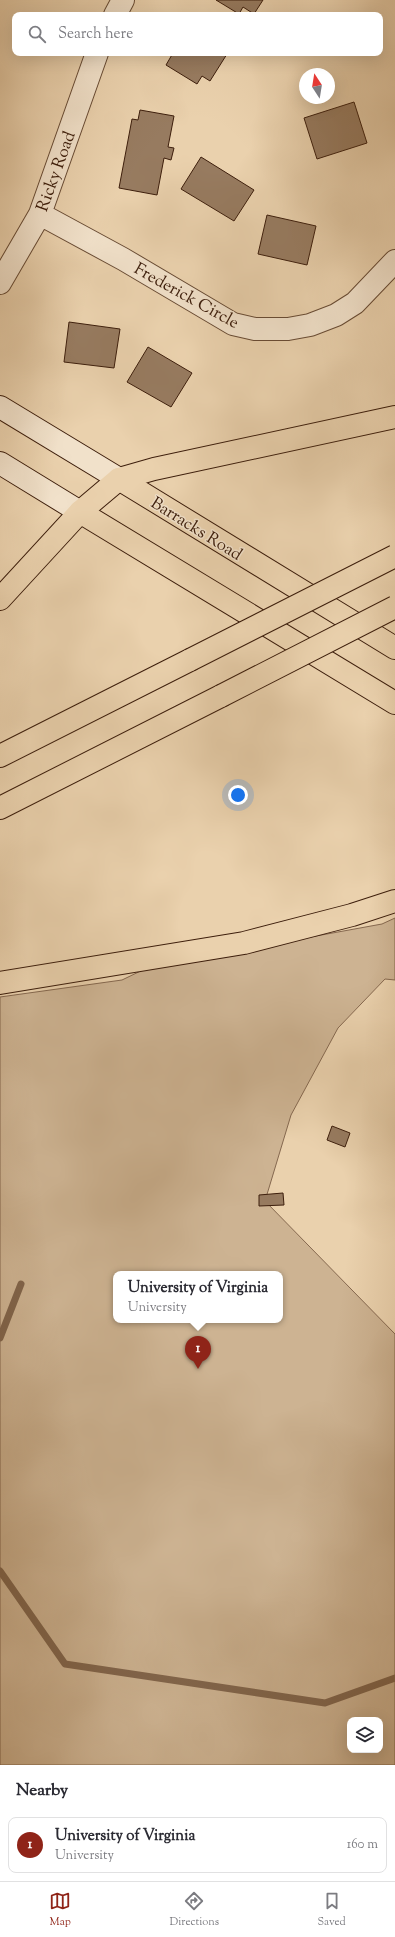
<!DOCTYPE html>
<html lang="en">
<head>
<meta charset="utf-8">
<style>
  :root { --surface:#fff; --page:#f7f7f7; --text:#2b2b33; --muted:#7c7c81; --line:#e1e1e2; --accent:#8f2418 }
  body { margin:0; font-family:"Sorts Mill Goudy",serif; background:var(--page); color:var(--text) }
  .controls { position:absolute; right:12px; bottom:12px; display:grid; overflow:hidden; border-radius:8px; box-shadow:0 4px 16px #0002 }
  .controls button { width:36px; height:36px; display:grid; place-items:center; padding:0; border:0; border-bottom:1px solid var(--line); background:var(--surface); color:var(--text); font:20px sans-serif }
  .compass { position:absolute; left:299px; top:68px; width:36px; height:36px; border-radius:50%; background:var(--surface); box-shadow:0 4px 16px #0002; rotate:348deg }
  .you { position:absolute; left:238px; top:795px; width:14px; height:14px; margin:-10px; border:3px solid #fff; border-radius:50%; background:#1a73e8; box-shadow:0 0 0 6px #1a73e833 }
  .badge { display:grid; place-items:center; width:26px; height:26px; border-radius:50%; background:var(--accent); color:#fff; font-size:13px; font-weight:700 }
  .pin { position:absolute; translate:-50% -33px; filter:drop-shadow(0 1px 2px #0008) }
  .pin::after { content:''; position:absolute; top:21px; width:14px; height:12px; background:inherit; clip-path:polygon(0 0,100% 0,50% 100%) }
  .popup { position:absolute; left:113px; top:1271px; width:170px; height:52px; box-sizing:border-box; display:grid; place-content:center; border-radius:8px; background:var(--surface); filter:drop-shadow(0 1px 3px #0005); font-size:13px; white-space:nowrap; color:var(--muted) }
  .popup b { font-size:15px; color:var(--text) }
  .popup::after { content:''; position:absolute; left:50%; top:100%; margin-left:-8px; border:8px solid transparent; border-top-color:var(--surface) }
  .list { margin:0; padding:0; list-style:none }
  h2 { display:flex; justify-content:space-between; align-items:center; height:52px; margin:0; padding:0 16px; font-size:17px }
  h2 small { font-size:13px; font-weight:400; color:var(--muted) }
  .list li { display:grid; grid-template-columns:26px 1fr auto; gap:12px; align-items:center; box-sizing:border-box; height:56px; margin:0 8px 8px; padding:0 8px; border:1px solid var(--line); border-radius:8px }
  .list b { display:block; font-size:15px; white-space:nowrap }
  .list p { margin:0; font-size:13px; white-space:nowrap; color:var(--muted) }
  .list em { font-size:13px; font-style:normal; color:var(--muted) }
  .icon { flex:none; width:22px; height:22px; fill:none; stroke:currentColor; stroke-width:2; stroke-linecap:round; stroke-linejoin:round }
  .map { position:relative; flex:none; width:395px; height:1765px; overflow:hidden }
  .search { position:absolute; background:var(--surface); box-shadow:0 4px 16px #0002; left:12px; right:12px; top:12px; height:44px; display:flex; align-items:center; gap:10px; box-sizing:border-box; padding:0 14px; border-radius:8px; color:var(--muted); font-size:15px }
  .sheet { height:116px; background:var(--surface) }
  nav { display:flex; justify-content:space-around; align-items:center; box-sizing:border-box; height:56px; border-top:1px solid var(--line); background:var(--surface); font-size:11px; color:var(--muted) }
  nav a { display:grid; justify-items:center; gap:2px }
  nav .on { color:var(--accent) }
  .map>svg:first-child { display:block }
  .green { fill:#cdb392; stroke:#85684f; fill-rule:evenodd }
  .lines { fill:none; stroke-linecap:round; stroke-linejoin:round }
  .stream { stroke:#81654c; stroke-width:7 }
  .building { fill:#977b60; stroke:#3d1e0c }
  .street-casing { stroke:#684b34; stroke-width:24 }
  .secondary-casing { stroke:#3d1e0c; stroke-width:24 }
  .primary-casing { stroke:#3d1e0c; stroke-width:24 }
  .highway-casing { stroke:#3d1e0c; stroke-width:24 }
  .street { stroke:#f1e1ca; stroke-width:22 }
  .secondary { stroke:#f1e1ca; stroke-width:22 }
  .primary { stroke:#ead1ad; stroke-width:22 }
  .highway { stroke:#ead1ad; stroke-width:22 }
  .highway-bridge-casing { stroke:#3d1e0c; stroke-width:24; stroke-linecap:butt }
  .highway-bridge { stroke:#ead1ad; stroke-width:22 }
  .labels { text-anchor:middle; stroke-width:3; stroke-linejoin:round; paint-order:stroke }
  .street-label { font-size:17px; fill:#3d1e0c; stroke:#f1e1ca }
</style>
</head>
<body>
<div class="map">
<svg width="395" height="1765" viewBox="0 0 395 1765">
  <rect width="100%" height="100%" fill="#ead1ad"/>
  <filter id="stains"><feTurbulence type="fractalNoise" baseFrequency=".005" numOctaves="4"/><feColorMatrix values="0 0 0 0 .2 0 0 0 0 .09 0 0 0 0 .02 0 0 0 .5 -.17"/></filter>
  <radialGradient id="worn" r=".72"><stop offset=".6" stop-color="#630" stop-opacity="0"/><stop offset="1" stop-color="#630" stop-opacity=".3"/></radialGradient>
  <!-- green -->
  <path class="green" d="M 395,918 L 395,980 L 385,979 L 338,1028 L 291,1115 L 265,1201 L 395,1334 L 395,1765 L 0,1765 L 0,997 L 122,980 L 151,966 L 382,924 ZM 116,1274 L 280,1274 L 280,1320 L 116,1320 ZM 350,1720 L 380,1720 L 380,1750 L 350,1750 Z"/>
  <g class="lines">
    <!-- stream -->
    <path class="stream" d="M 0,1338 L 21,1284
      M 0,1571 L 65,1664 L 325,1703 L 395,1678"/>
  </g>
  <!-- building -->
  <path class="building" d="M 216,0 L 263,0 L 254,14 L 243,7 L 239,14 Z
    M 173,53 L 225,53 L 227,54 L 210,81 L 202,76 L 197,84 L 166,65 Z
    M 354,102 L 367,143 L 317,159 L 304,118 Z
    M 140,110 L 174,116 L 168,147 L 174,148 L 171,160 L 164,158 L 157,195 L 119,188 L 132,119 L 138,120 Z
    M 201,157 L 254,190 L 234,221 L 181,189 Z
    M 267,215 L 316,226 L 307,265 L 258,254 Z
    M 69,322 L 120,329 L 114,368 L 64,362 Z
    M 148,347 L 192,373 L 171,407 L 127,382 Z
    M 332,1126 L 350,1133 L 345,1147 L 327,1140 Z
    M 283,1193 L 284,1205 L 259,1206 L 259,1195 Z"/>
  <g class="lines">
    <defs>
      <path id="street" d="M 115,15 L 123,0
        M 40,214 L 123,259 L 233,324 L 255,329 L 288,329 L 310,325 L 336,315 L 355,303 L 395,261
        M 0,283 L 40,214 L 97,53"/>
      <path id="secondary" d="M 0,407 L 119,479
        M 0,463 L 80,512"/>
      <path id="primary" d="M 119,479 L 395,648
        M 80,512 L 395,703"/>
      <path id="highway" d="M 0,599 L 80,512 L 119,479 L 154,469 L 395,417
        M 0,756 L 190,660
        M 0,808 L 221,696
        M 0,983 L 244,943 L 352,915 L 395,901"/>
    </defs>
    <!-- street casing -->
    <use href="#street" class="street-casing"/>
    <!-- secondary casing -->
    <use href="#secondary" class="secondary-casing"/>
    <!-- primary casing -->
    <use href="#primary" class="primary-casing"/>
    <!-- highway casing -->
    <use href="#highway" class="highway-casing"/>
    <!-- street -->
    <use href="#street" class="street"/>
    <!-- secondary -->
    <use href="#secondary" class="secondary"/>
    <!-- primary -->
    <use href="#primary" class="primary"/>
    <!-- highway -->
    <use href="#highway" class="highway"/>
    <defs>
      <path id="highway-bridge" d="M 190,660 L 395,556
        M 221,696 L 395,607"/>
    </defs>
    <!-- highway-bridge casing -->
    <use href="#highway-bridge" class="highway-bridge-casing"/>
    <!-- highway-bridge -->
    <use href="#highway-bridge" class="highway-bridge"/>
  </g>
  <g class="labels">
    <!-- street labels -->
    <g class="street-label">
      <text transform="translate(55 171) rotate(-70)" y="6">Ricky Road</text>
      <text transform="translate(187 295) rotate(29)" y="6">Frederick Circle</text>
      <text transform="translate(197 528) rotate(32)" y="6">Barracks Road</text>
    </g>
  </g>
  <rect width="100%" height="100%" filter="url(#stains)"/>
  <rect width="100%" height="100%" fill="url(#worn)"/>
</svg>
<div class="controls">
<button><svg class="icon" aria-label="layers" viewBox="0 0 24 24"><path d="M12 4l9 5-9 5-9-5zM3 14l9 5 9-5"/></svg></button>
</div>
<svg class="compass" viewBox="-18 -18 36 36"><path d="M0-13l5 13h-10z" fill="#e53935"/><path d="M0 13l5-13h-10z" fill="#7c7c81"/></svg>
<div class="you"></div>
<div class="pin badge" style="left:198px;top:1369px">1</div>
<div class="popup"><b>University of Virginia</b>University</div>
<div class="search"><svg class="icon" aria-label="search" viewBox="0 0 24 24"><circle cx="10" cy="10" r="6"/><path d="M15 15l6 6"/></svg>Search here</div>
</div>
<section class="sheet">
<h2>Nearby<small></small></h2>
<ul class="list">
<li><span class="badge">1</span><div><b>University of Virginia</b><p>University</p></div><em>160 m</em></li>
</ul>
</section>
<nav>
<a class="on"><svg class="icon" aria-label="map" viewBox="0 0 24 24"><path d="M3 6l6-2 6 2 6-2v14l-6 2-6-2-6 2zM9 4v14M15 6v14"/></svg>Map</a>
<a><svg class="icon" aria-label="directions" viewBox="0 0 24 24"><path d="M12 3l9 9-9 9-9-9zM9 14v-3h6M13 9l2 2-2 2"/></svg>Directions</a>
<a><svg class="icon" aria-label="saved" viewBox="0 0 24 24"><path d="M7 4h10v16l-5-4-5 4z"/></svg>Saved</a>
</nav>
</body>
</html>
